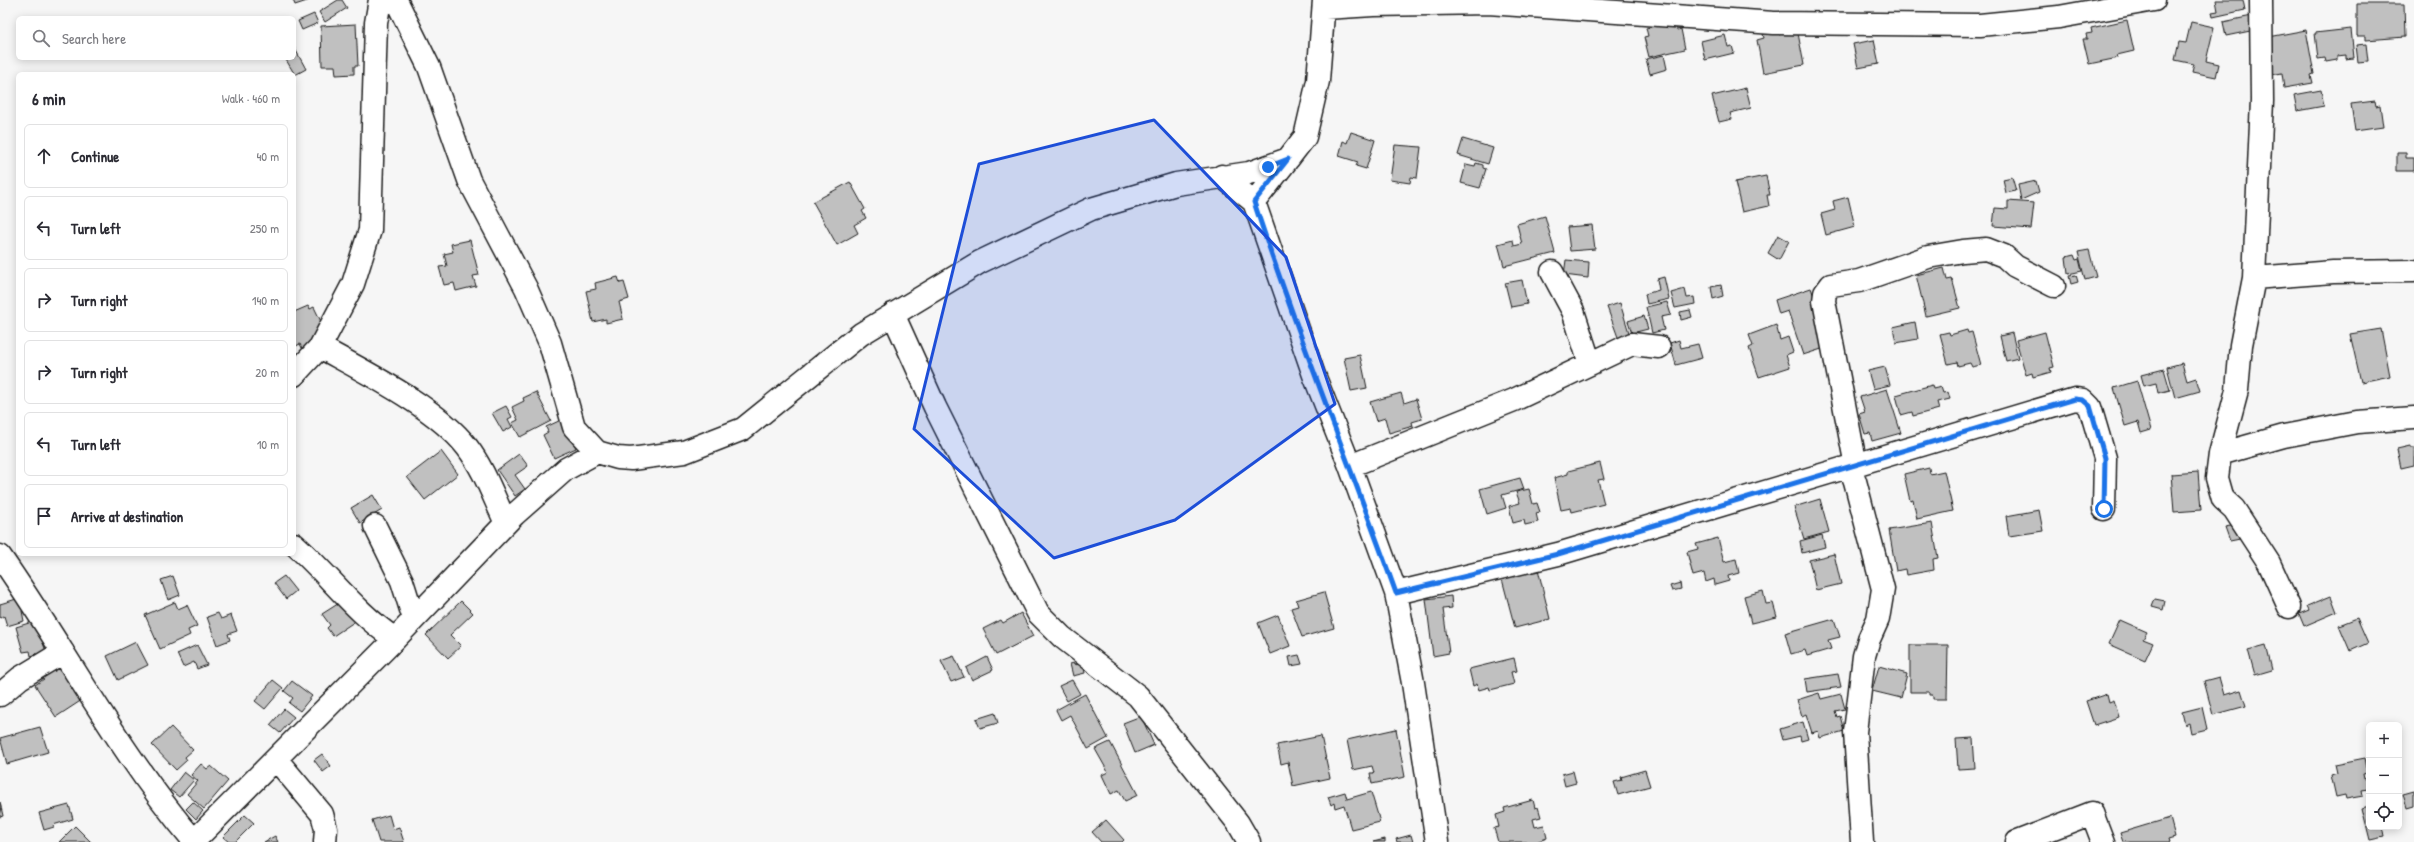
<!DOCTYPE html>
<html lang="en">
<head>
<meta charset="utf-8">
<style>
  :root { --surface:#fff; --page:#f2f2f3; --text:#2b2b33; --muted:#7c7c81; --line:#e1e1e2 }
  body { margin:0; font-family:"Patrick Hand",sans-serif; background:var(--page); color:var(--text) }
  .controls { position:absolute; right:12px; bottom:12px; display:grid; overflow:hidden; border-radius:6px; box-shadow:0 2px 10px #0003 }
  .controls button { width:36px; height:36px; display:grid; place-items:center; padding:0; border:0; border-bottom:1px solid var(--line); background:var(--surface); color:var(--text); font:20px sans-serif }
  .stop { position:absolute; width:12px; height:12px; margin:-9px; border:3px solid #1a73e8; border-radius:50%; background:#fff }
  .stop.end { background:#1a73e8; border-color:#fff; box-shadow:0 1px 4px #0008 }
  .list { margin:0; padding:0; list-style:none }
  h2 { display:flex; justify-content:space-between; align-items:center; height:52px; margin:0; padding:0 16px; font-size:17px }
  h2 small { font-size:13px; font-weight:400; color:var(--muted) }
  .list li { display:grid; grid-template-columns:26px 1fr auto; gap:12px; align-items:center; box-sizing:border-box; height:64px; margin:0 8px 8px; padding:0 8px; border:1px solid var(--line); border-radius:6px }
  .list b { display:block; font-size:15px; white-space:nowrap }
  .list em { font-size:13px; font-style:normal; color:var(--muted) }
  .icon { flex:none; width:22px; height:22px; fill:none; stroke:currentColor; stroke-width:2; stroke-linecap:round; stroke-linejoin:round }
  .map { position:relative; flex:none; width:2414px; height:842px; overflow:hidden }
  .search { position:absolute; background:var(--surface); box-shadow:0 2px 10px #0003; left:16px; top:16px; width:280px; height:44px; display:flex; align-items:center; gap:10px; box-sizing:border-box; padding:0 14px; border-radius:6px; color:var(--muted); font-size:15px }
  .panel { position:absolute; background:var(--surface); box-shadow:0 2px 10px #0003; left:16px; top:72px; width:280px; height:484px; border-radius:6px }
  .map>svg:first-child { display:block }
  .building { fill:#c0c0c0; stroke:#1c1c1c }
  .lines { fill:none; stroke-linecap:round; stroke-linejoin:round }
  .minor-casing { stroke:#1c1c1c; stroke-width:25 }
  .minor { stroke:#fff; stroke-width:22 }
  .route { stroke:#1a73e8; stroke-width:5 }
  .marked { fill:#1d4ed8; fill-opacity:0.2; stroke:#1d4ed8; stroke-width:3; stroke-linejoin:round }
</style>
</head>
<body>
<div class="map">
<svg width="2414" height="842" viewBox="0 0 2414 842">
  <rect width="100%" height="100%" fill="#f6f6f6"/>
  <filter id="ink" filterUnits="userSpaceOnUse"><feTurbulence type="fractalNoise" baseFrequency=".025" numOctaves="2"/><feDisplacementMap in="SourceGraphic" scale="8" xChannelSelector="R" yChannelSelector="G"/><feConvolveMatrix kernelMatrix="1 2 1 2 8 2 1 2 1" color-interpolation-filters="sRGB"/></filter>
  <g filter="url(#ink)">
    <!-- building -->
    <path class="building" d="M 293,0 L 310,0 L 295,5 Z
      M 338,0 L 342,0 L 347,8 L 325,22 L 319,12 Z
      M 2216,0 L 2243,0 L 2245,10 L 2213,17 L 2212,12 L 2218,11 Z
      M 2357,4 L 2404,4 L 2405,37 L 2366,40 L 2366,36 L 2357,36 Z
      M 314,14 L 318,23 L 302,30 L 298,21 Z
      M 2252,16 L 2255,30 L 2226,36 L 2223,22 Z
      M 2127,20 L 2134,51 L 2117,55 L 2118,58 L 2089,64 L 2083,39 L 2087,39 L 2086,34 L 2092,33 L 2091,28 Z
      M 1675,22 L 1677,30 L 1681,29 L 1685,49 L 1649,57 L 1644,37 L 1648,36 L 1646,28 Z
      M 2191,22 L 2214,27 L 2206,61 L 2219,64 L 2216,77 L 2192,72 L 2194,64 L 2175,60 L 2179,42 L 2186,43 Z
      M 356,24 L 358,66 L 354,66 L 354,74 L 336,75 L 335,66 L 322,66 L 321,26 Z
      M 1797,28 L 1804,65 L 1763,73 L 1757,40 L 1764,38 L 1763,34 L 1778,31 L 1779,35 Z
      M 2351,29 L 2354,58 L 2346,59 L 2346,55 L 2337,56 L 2337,60 L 2326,62 L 2325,58 L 2318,59 L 2315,33 Z
      M 2306,30 L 2314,74 L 2311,75 L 2313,83 L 2284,88 L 2282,73 L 2271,75 L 2269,37 Z
      M 1725,35 L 1728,47 L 1732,46 L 1734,53 L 1705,60 L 1701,41 Z
      M 1874,40 L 1879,64 L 1858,68 L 1853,44 Z
      M 2366,44 L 2368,61 L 2358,62 L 2356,45 Z
      M 294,47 L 306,69 L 295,75 L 285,58 L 294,58 Z
      M 1664,55 L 1667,69 L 1650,74 L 1646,59 Z
      M 1746,88 L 1751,108 L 1730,113 L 1732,119 L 1719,122 L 1712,96 Z
      M 2321,90 L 2324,106 L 2297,111 L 2294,95 Z
      M 2375,101 L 2376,106 L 2380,105 L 2383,127 L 2355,131 L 2351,104 Z
      M 1351,132 L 1375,140 L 1366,169 L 1356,166 L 1358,162 L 1339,156 L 1343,141 L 1347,143 Z
      M 1463,139 L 1493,148 L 1488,164 L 1458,155 Z
      M 1395,145 L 1421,147 L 1417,178 L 1411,177 L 1410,183 L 1390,180 Z
      M 2397,153 L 2406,153 L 2406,158 L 2414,158 L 2414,171 L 2397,171 Z
      M 1476,163 L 1483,165 L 1483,168 L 1486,169 L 1480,188 L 1461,183 L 1466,164 L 1475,166 Z
      M 1766,176 L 1770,195 L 1767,195 L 1769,206 L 1742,212 L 1735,182 Z
      M 2012,177 L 2016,191 L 2006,193 L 2003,179 Z
      M 2036,181 L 2039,192 L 2021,200 L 2018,185 Z
      M 850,182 L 865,209 L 862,211 L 866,218 L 854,225 L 858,233 L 837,245 L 813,202 Z
      M 1848,197 L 1855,227 L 1826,235 L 1821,214 L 1835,210 L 1833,201 Z
      M 2008,201 L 2034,203 L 2031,229 L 1993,226 L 1995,208 L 2008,209 Z
      M 1545,216 L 1555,253 L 1504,266 L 1498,244 L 1513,240 L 1514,246 L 1522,244 L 1517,224 Z
      M 1592,225 L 1595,249 L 1570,251 L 1567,227 Z
      M 1778,235 L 1789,241 L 1779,260 L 1768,253 Z
      M 470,240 L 479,275 L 473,276 L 476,286 L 456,291 L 454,283 L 444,285 L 439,267 L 447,266 L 444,254 L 453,252 L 451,244 Z
      M 2089,250 L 2096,277 L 2085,280 L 2078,252 Z
      M 2074,255 L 2076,260 L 2079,259 L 2082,271 L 2068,274 L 2066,257 Z
      M 1566,260 L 1589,262 L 1588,278 L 1564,275 Z
      M 1944,268 L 1947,280 L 1952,279 L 1960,308 L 1926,316 L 1916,275 Z
      M 2076,275 L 2078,282 L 2071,284 L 2069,276 Z
      M 618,277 L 620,283 L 624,282 L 629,299 L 619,302 L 623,319 L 606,323 L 606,319 L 593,322 L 586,291 L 596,289 L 595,283 Z
      M 1664,277 L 1669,299 L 1647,304 L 1645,294 L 1659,290 L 1657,279 Z
      M 1522,280 L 1527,304 L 1511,307 L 1505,283 Z
      M 1721,285 L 1723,296 L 1713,299 L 1711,287 Z
      M 1811,288 L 1831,346 L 1803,355 L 1788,311 L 1779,314 L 1775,300 Z
      M 1685,289 L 1687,298 L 1694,297 L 1695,304 L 1675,308 L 1671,293 Z
      M 1667,302 L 1671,315 L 1661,317 L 1664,330 L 1652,333 L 1646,307 Z
      M 1620,303 L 1630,336 L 1619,340 L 1607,307 Z
      M 308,306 L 310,309 L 314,307 L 326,332 L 319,341 L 302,348 L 300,344 L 294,347 L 294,312 Z
      M 1690,310 L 1692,317 L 1681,320 L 1680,312 Z
      M 1644,316 L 1648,329 L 1632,333 L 1628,321 Z
      M 1915,322 L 1918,339 L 1896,343 L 1893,327 Z
      M 1776,325 L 1780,340 L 1788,337 L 1793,352 L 1786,355 L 1790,367 L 1759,377 L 1749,348 L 1753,346 L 1749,335 Z
      M 2381,329 L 2390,376 L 2361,382 L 2350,334 Z
      M 1967,330 L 1968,333 L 1972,332 L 1981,365 L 1972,367 L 1970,363 L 1958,366 L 1957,362 L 1948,364 L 1940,334 L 1949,332 L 1950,335 Z
      M 2045,332 L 2054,367 L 2050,368 L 2051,372 L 2033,377 L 2032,373 L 2026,375 L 2016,340 Z
      M 2012,333 L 2018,358 L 2006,361 L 2000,336 Z
      M 1679,340 L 1681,348 L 1698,344 L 1702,358 L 1676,365 L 1670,343 Z
      M 1360,355 L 1367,388 L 1351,391 L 1344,358 Z
      M 2182,363 L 2187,381 L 2196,378 L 2200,391 L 2175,398 L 2167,367 Z
      M 1885,367 L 1890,385 L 1873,389 L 1868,371 Z
      M 2164,369 L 2170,390 L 2158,393 L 2156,383 L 2144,386 L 2141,375 Z
      M 2137,381 L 2151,430 L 2141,433 L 2138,422 L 2125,426 L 2114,388 Z
      M 1932,385 L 1933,389 L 1941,387 L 1943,393 L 1948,392 L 1950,399 L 1937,402 L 1939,409 L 1913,416 L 1912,412 L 1901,415 L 1896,395 Z
      M 1887,389 L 1901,433 L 1872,441 L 1870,433 L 1865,434 L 1859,414 L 1865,412 L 1860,397 Z
      M 536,392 L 551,421 L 520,437 L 512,423 L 518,420 L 512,407 L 524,401 L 523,398 Z
      M 1401,393 L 1404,403 L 1416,399 L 1422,419 L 1412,422 L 1413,426 L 1389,433 L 1385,418 L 1376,421 L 1370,402 Z
      M 506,406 L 512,417 L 508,419 L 512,427 L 503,432 L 492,413 Z
      M 563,419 L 576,448 L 554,458 L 543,435 L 548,432 L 546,427 Z
      M 2410,446 L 2410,448 L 2414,448 L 2414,465 L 2401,468 L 2397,449 Z
      M 441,451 L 458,474 L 425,500 L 407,477 Z
      M 519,454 L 528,466 L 515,475 L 525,489 L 515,496 L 497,470 Z
      M 1600,463 L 1604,479 L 1598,480 L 1604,504 L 1572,512 L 1571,508 L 1561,510 L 1554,478 L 1568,474 L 1568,471 Z
      M 1929,468 L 1930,474 L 1944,471 L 1953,511 L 1917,519 L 1913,500 L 1910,501 L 1904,474 Z
      M 2198,472 L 2201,510 L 2174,512 L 2171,474 Z
      M 1520,478 L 1524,489 L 1502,495 L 1506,508 L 1487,514 L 1480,489 Z
      M 1529,489 L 1533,504 L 1537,503 L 1540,512 L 1536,513 L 1538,522 L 1525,525 L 1524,520 L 1513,523 L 1509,506 L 1520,503 L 1516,492 Z
      M 373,495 L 382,510 L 360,523 L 351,508 Z
      M 1820,499 L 1829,532 L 1804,539 L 1794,507 Z
      M 2039,510 L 2043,531 L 2009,536 L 2006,516 Z
      M 1932,523 L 1938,558 L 1933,559 L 1934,570 L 1906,575 L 1905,569 L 1896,571 L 1889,530 Z
      M 2236,525 L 2240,539 L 2230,541 L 2225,527 Z
      M 1822,535 L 1825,547 L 1802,553 L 1800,541 Z
      M 1718,538 L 1724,562 L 1736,559 L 1739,573 L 1728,576 L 1729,581 L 1715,585 L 1714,579 L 1706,582 L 1704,573 L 1693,576 L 1687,552 L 1698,549 L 1696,544 Z
      M 1834,554 L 1841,584 L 1816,590 L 1809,560 Z
      M 1538,569 L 1550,619 L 1515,628 L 1502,579 Z
      M 173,576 L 180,595 L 168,600 L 161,580 Z
      M 284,576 L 296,591 L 286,599 L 274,583 Z
      M 1680,583 L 1681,589 L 1672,591 L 1670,586 Z
      M 1763,591 L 1766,604 L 1773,603 L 1777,617 L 1751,623 L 1744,596 Z
      M 1324,592 L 1334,628 L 1302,637 L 1291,608 L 1298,606 L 1296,600 Z
      M 1451,596 L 1452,608 L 1443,609 L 1449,653 L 1433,656 L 1426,599 Z
      M 2331,596 L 2337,612 L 2304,626 L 2299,614 L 2309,610 L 2307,606 Z
      M 23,597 L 27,610 L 22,611 L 24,621 L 7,626 L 4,616 L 0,618 L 0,604 Z
      M 2155,599 L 2165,601 L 2163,610 L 2152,607 Z
      M 344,600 L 357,620 L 333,636 L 327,628 L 330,625 L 322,614 Z
      M 461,601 L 473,613 L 450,635 L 461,646 L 448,658 L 426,635 Z
      M 175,602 L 178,609 L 187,605 L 197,626 L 188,630 L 190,635 L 160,649 L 145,615 Z
      M 218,613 L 221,619 L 231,615 L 237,631 L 228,634 L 230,640 L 217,645 L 207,617 Z
      M 1021,613 L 1033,636 L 996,655 L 983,629 L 1001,620 L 1003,623 Z
      M 1278,615 L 1290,646 L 1270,654 L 1258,623 Z
      M 2357,618 L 2368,643 L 2350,651 L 2339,625 Z
      M 42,619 L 48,641 L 43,643 L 46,651 L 31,656 L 30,651 L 23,652 L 16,627 Z
      M 1834,619 L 1840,637 L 1828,640 L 1831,649 L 1807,656 L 1805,650 L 1791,654 L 1785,633 Z
      M 2120,620 L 2147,632 L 2143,639 L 2153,643 L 2145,660 L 2109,644 Z
      M 136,642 L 148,665 L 118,680 L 107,656 Z
      M 197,645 L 207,665 L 197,669 L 194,662 L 183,667 L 177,654 Z
      M 1910,645 L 1948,645 L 1947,699 L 1933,699 L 1933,695 L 1929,695 L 1929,692 L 1910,692 Z
      M 2266,645 L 2272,670 L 2255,675 L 2248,650 Z
      M 1299,655 L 1302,664 L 1291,666 L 1289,657 Z
      M 954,656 L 964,677 L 951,682 L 941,661 Z
      M 987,657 L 993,670 L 972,680 L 966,668 Z
      M 1514,658 L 1517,671 L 1511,672 L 1514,684 L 1490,690 L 1489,687 L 1479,690 L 1477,684 L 1473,686 L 1469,669 Z
      M 60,660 L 85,698 L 56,717 L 35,685 L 44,679 L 40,673 Z
      M 1074,663 L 1075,665 L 1083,663 L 1085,673 L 1073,676 L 1070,664 Z
      M 1879,666 L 1907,674 L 1901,698 L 1872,691 Z
      M 1838,674 L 1841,687 L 1807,692 L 1805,679 Z
      M 2219,677 L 2224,695 L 2241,690 L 2246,706 L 2213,715 L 2204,681 Z
      M 273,680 L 283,688 L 265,709 L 255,701 Z
      M 1072,680 L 1080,694 L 1067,701 L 1059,686 Z
      M 292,681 L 312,696 L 300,711 L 289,703 L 293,698 L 284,691 Z
      M 1819,693 L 1821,699 L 1841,694 L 1845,709 L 1835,711 L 1837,717 L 1840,716 L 1844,731 L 1820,738 L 1818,731 L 1812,733 L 1806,714 L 1802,716 L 1797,700 Z
      M 1085,694 L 1108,738 L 1088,749 L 1070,715 L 1061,720 L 1056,710 Z
      M 2107,694 L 2109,702 L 2114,700 L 2119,717 L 2094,725 L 2086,701 Z
      M 2202,707 L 2207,729 L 2191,733 L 2189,723 L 2185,725 L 2182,712 Z
      M 284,709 L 294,717 L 280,733 L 270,725 Z
      M 995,713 L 998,723 L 980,728 L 976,719 Z
      M 1141,716 L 1154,745 L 1135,753 L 1123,723 Z
      M 1803,722 L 1808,739 L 1801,741 L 1800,736 L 1783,740 L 1780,729 Z
      M 40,727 L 48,752 L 7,764 L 0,738 Z
      M 171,727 L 193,750 L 185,757 L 187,760 L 176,770 L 152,745 Z
      M 1396,729 L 1405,777 L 1372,784 L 1370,773 L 1374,773 L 1372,766 L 1353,770 L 1347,740 Z
      M 1321,736 L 1330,778 L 1293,786 L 1288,762 L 1281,764 L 1277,745 Z
      M 1973,738 L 1975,768 L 1958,769 L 1956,739 Z
      M 1110,742 L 1138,795 L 1125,801 L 1119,790 L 1111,794 L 1102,775 L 1108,772 L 1095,749 Z
      M 322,754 L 331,766 L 323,772 L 314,760 Z
      M 2365,758 L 2368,773 L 2363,774 L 2364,779 L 2369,777 L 2369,790 L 2362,791 L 2363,796 L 2346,799 L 2345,795 L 2336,797 L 2331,775 L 2337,773 L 2335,764 Z
      M 201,764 L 207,769 L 211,766 L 228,781 L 204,809 L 187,794 L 198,781 L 191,775 Z
      M 1645,770 L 1650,786 L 1618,795 L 1614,782 L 1622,780 L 1621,777 Z
      M 1573,771 L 1576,783 L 1565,786 L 1562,774 Z
      M 184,772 L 194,780 L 179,797 L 170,790 Z
      M 2414,791 L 2414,807 L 2407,809 L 2403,794 Z
      M 1345,792 L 1347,799 L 1371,792 L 1380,822 L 1351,829 L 1344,805 L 1335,808 L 1334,803 L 1331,805 L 1328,797 Z
      M 1533,800 L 1535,808 L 1538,807 L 1541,817 L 1533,819 L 1535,827 L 1544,825 L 1547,838 L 1536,842 L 1498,842 L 1494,828 L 1499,827 L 1496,815 L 1505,812 L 1504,808 Z
      M 0,802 L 3,816 L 0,817 Z
      M 193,802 L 203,811 L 196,819 L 186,809 Z
      M 69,805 L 73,819 L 53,825 L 54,827 L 44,830 L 39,813 Z
      M 2369,806 L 2369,827 L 2382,827 L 2384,837 L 2370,840 L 2362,808 Z
      M 245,815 L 254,823 L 235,842 L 229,842 L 223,837 Z
      M 389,815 L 393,829 L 399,827 L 404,842 L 379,842 L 372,820 Z
      M 2170,818 L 2175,837 L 2168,839 L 2169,842 L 2123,842 L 2120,833 Z
      M 1106,820 L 1124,840 L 1122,842 L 1101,842 L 1092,832 Z
      M 75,826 L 91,842 L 59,842 Z
      M 1411,835 L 1413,842 L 1397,842 L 1396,839 Z
      M 275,836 L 278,842 L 264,842 Z
      M 1385,839 L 1385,842 L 1373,842 Z"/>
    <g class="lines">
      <defs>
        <path id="minor" d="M 396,0 L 429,67 L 469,180 L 526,288 L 550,343 L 574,427 L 597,452 L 618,458 L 631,459 L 684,452 L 743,429 L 861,334 L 980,262 L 1091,209 L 1176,184 L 1249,173 L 1288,159 L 1305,137 L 1318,81 L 1324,0
          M 2261,0 L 2262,101 L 2254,278 L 2241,345 L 2237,390 L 2220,454 L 2217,478 L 2223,499 L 2234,509 L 2269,563 L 2289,607
          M 1325,8 L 1373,5 L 1488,3 L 1774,23 L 1980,25 L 2059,17 L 2154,0
          M 1222,176 L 1254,202 L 1314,375 L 1350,466 L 1396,593 L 1413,683 L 1437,842
          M 1254,202 L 1288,159
          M 1552,272 L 1573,311 L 1590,364
          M 2254,278 L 2333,272 L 2414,271
          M 893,314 L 935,407 L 1038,613 L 1062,637 L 1138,696 L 1238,823 L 1249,842
          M 320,347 C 365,372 436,407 467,447 C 484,469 494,498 506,523
          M 294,375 L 320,347 L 353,284 L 370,230 L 376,23 L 380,0
          M 2220,454 L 2284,436 L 2357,422 L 2414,418
          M 1350,466 L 1514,400 L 1632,344 L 1659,347
          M 1856,466 L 1824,301 L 1825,293 L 1831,285 L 1859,281 L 1928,257 L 1963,251 L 1986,249 L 2004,256 L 2015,266 L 2054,286
          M 1850,468 L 1855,481 L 1883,589 L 1878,619 L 1869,639 L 1864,656 L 1855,732 L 1862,842
          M 375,526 L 402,581 L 414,619
          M 294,544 C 329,575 356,613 395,639
          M 0,556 C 66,650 119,753 194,841
          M 1396,593 L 1558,554 L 2075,399 L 2083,400 L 2090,407 L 2105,458 L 2104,509
          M 0,695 L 20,678 L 63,652
          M 276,759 L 322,814 L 326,829 L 325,842
          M 193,842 L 395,639 L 514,515 L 566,469 L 597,452
          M 2017,842 L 2092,813 L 2103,842"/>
      </defs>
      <!-- minor casing -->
      <use href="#minor" class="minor-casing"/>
      <!-- minor -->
      <use href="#minor" class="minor"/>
    </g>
  </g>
  <g class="lines" filter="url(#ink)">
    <!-- route -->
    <path class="route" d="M 1268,167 L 1288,159 L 1254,202 C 1297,334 1349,462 1396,593 L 1558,554 L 2075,399 L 2083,400 L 2090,406 L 2105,458 L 2104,509"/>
  </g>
  <!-- marked area -->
  <path class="marked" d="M 1154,120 L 1286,257 L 1335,404 L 1175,520 L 1054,558 L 914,429 L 979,164 Z"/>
</svg>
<div class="controls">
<button>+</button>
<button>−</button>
<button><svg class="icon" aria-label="locate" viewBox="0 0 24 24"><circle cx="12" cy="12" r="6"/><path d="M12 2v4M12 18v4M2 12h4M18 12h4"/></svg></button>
</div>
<div class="stop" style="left:2104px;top:509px"></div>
<div class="stop end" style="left:1268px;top:167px"></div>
<div class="search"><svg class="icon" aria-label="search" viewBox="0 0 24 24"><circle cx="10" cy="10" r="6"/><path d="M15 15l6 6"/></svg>Search here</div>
<section class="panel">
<h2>6 min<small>Walk · 460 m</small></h2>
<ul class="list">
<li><svg class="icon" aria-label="ahead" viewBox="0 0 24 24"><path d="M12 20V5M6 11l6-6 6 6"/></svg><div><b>Continue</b></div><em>40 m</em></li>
<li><svg class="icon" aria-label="left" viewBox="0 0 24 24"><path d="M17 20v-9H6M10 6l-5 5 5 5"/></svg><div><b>Turn left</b></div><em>250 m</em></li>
<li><svg class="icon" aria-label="right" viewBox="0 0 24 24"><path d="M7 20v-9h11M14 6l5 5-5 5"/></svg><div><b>Turn right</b></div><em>140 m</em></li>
<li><svg class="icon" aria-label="right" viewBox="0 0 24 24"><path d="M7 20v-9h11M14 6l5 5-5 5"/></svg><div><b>Turn right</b></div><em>20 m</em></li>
<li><svg class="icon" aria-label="left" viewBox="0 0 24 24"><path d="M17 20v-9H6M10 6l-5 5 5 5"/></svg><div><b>Turn left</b></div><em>10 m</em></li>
<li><svg class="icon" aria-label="arrive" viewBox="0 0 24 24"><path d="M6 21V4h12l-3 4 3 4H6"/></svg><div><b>Arrive at destination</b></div></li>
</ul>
</section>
</div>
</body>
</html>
